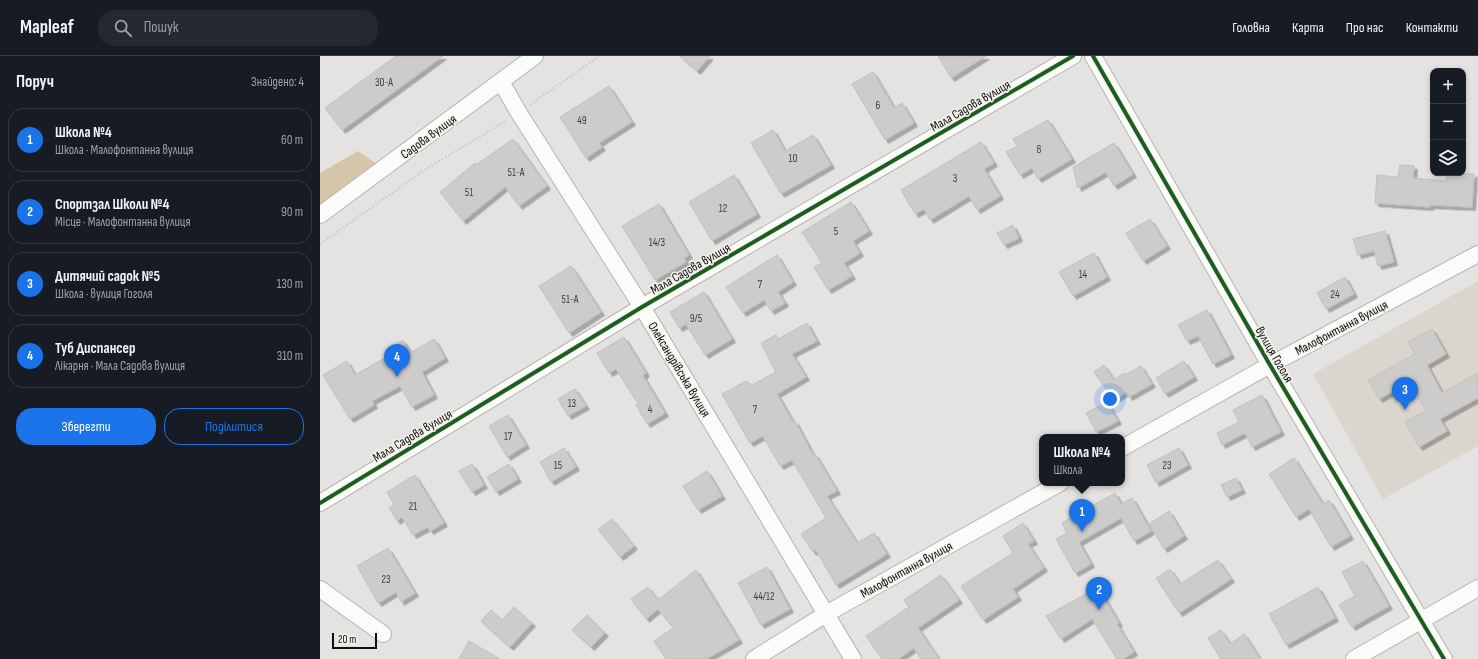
<!DOCTYPE html>
<html lang="uk">
<head>
<meta charset="utf-8">
<style>
  :root { --surface:#171b24; --page:#242831; --text:#f1f3f6; --muted:#9ea1a6; --line:#363941; --accent:#1a73e8 }
  body { margin:0; font-family:"Sofia Sans Condensed",sans-serif; background:var(--page); color:var(--text) }
  .controls { position:absolute; right:12px; top:12px; display:grid; overflow:hidden; border-radius:8px; box-shadow:0 2px 6px #0003 }
  .controls button { width:36px; height:36px; display:grid; place-items:center; padding:0; border:0; border-bottom:1px solid var(--line); background:var(--surface); color:var(--text); font:20px sans-serif }
  .scale { position:absolute; left:12px; bottom:10px; width:45px; box-sizing:border-box; padding-left:4px; border:2px solid #0f0e0d; border-top:0; font-size:11px; line-height:14px; white-space:nowrap; color:#0f0e0d; -webkit-text-stroke:3px #f4f1ec; paint-order:stroke }
  .you { position:absolute; left:790px; top:343px; width:14px; height:14px; margin:-10px; border:3px solid #fff; border-radius:50%; background:#1a73e8; box-shadow:0 0 0 6px #1a73e833 }
  .badge { display:grid; place-items:center; width:26px; height:26px; border-radius:50%; background:var(--accent); color:#fff; font-size:13px; font-weight:700 }
  .pin { position:absolute; translate:-50% -33px; filter:drop-shadow(0 1px 2px #0008) }
  .pin::after { content:''; position:absolute; top:21px; width:14px; height:12px; background:inherit; clip-path:polygon(0 0,100% 0,50% 100%) }
  .popup { position:absolute; left:719px; top:378px; width:86px; height:52px; box-sizing:border-box; display:grid; place-content:center; border-radius:8px; background:var(--surface); filter:drop-shadow(0 1px 3px #0005); font-size:13px; white-space:nowrap; color:var(--muted) }
  .popup b { font-size:15px; color:var(--text) }
  .popup::after { content:''; position:absolute; left:50%; top:100%; margin-left:-8px; border:8px solid transparent; border-top-color:var(--surface) }
  .list { margin:0; padding:0; list-style:none }
  h2 { display:flex; justify-content:space-between; align-items:center; height:52px; margin:0; padding:0 16px; font-size:17px }
  h2 small { font-size:13px; font-weight:400; color:var(--muted) }
  .list li { display:grid; grid-template-columns:26px 1fr auto; gap:12px; align-items:center; box-sizing:border-box; height:64px; margin:0 8px 8px; padding:0 8px; border:1px solid var(--line); border-radius:16px }
  .list b { display:block; font-size:15px; white-space:nowrap }
  .list p { margin:0; font-size:13px; white-space:nowrap; color:var(--muted) }
  .list em { font-size:13px; font-style:normal; color:var(--muted) }
  .actions { display:flex; gap:8px; padding:12px 16px }
  .actions a { flex:1; padding:9px 0; border:1px solid var(--accent); border-radius:16px; text-align:center; font-size:14px; color:var(--accent) }
  .actions .main { background:var(--accent); color:#fff }
  .icon { flex:none; width:22px; height:22px; fill:none; stroke:currentColor; stroke-width:2; stroke-linecap:round; stroke-linejoin:round }
  .map { position:relative; flex:none; width:1158px; height:603px; overflow:hidden }
  header { display:flex; align-items:center; gap:24px; box-sizing:border-box; height:56px; padding:0 20px; background:var(--surface); border-bottom:1px solid var(--line) }
  header strong { font-size:19px }
  nav { display:flex; gap:22px; margin-inline-start:auto; font-size:14px }
  .search { width:280px; height:36px; background:var(--page); display:flex; align-items:center; gap:10px; box-sizing:border-box; padding:0 14px; border-radius:16px; color:var(--muted); font-size:15px }
  main { display:flex }
  aside { flex:1; background:var(--surface) }
  .map>svg:first-child { display:block }
  .built { fill:#dad6ce }
  .green { fill:#d7c7aa }
  .building { fill:#cecccb; stroke:#c1c0be; filter:url(#shadow) }
  .lines { fill:none; stroke-linecap:round; stroke-linejoin:round }
  .minor-casing { stroke:#b6b4b2; stroke-width:18 }
  .path { stroke:#cfcfce; stroke-width:2.5; stroke-dasharray:2 2; stroke-linecap:butt }
  .minor { stroke:#fbfbfa; stroke-width:16 }
  .cycleway-casing { stroke:#f4f1ec; stroke-width:6 }
  .cycleway { stroke:#1b5e20; stroke-width:4 }
  .labels { text-anchor:middle; stroke-width:3; stroke-linejoin:round; paint-order:stroke }
  .number-label { font-size:11px; fill:#3f3e3c }
  .street-label { font-size:13px; fill:#0f0e0d; stroke:#f4f1ec }
</style>
</head>
<body>
<header>
<strong>Mapleaf</strong>
<div class="search"><svg class="icon" aria-label="search" viewBox="0 0 24 24"><circle cx="10" cy="10" r="6"/><path d="M15 15l6 6"/></svg>Пошук</div>
<nav><a>Головна</a><a>Карта</a><a>Про нас</a><a>Контакти</a></nav>
</header>
<main>
<aside>
<h2>Поруч<small>Знайдено: 4</small></h2>
<ul class="list">
<li><span class="badge">1</span><div><b>Школа №4</b><p>Школа · Малофонтанна вулиця</p></div><em>60 m</em></li>
<li><span class="badge">2</span><div><b>Спортзал Школи №4</b><p>Місце · Малофонтанна вулиця</p></div><em>90 m</em></li>
<li><span class="badge">3</span><div><b>Дитячий садок №5</b><p>Школа · вулиця Гоголя</p></div><em>130 m</em></li>
<li><span class="badge">4</span><div><b>Туб Диспансер</b><p>Лікарня · Мала Садова вулиця</p></div><em>310 m</em></li>
</ul>
<div class="actions"><a class="main">Зберегти</a><a>Поділитися</a></div>
</aside>
<div class="map">
<svg width="1158" height="603" viewBox="0 0 1158 603">
  <defs>
    <filter id="shadow"><feDropShadow dx="3.5" dy="3.5" stdDeviation="0" flood-color="#0004"/></filter>
  </defs>
  <rect width="100%" height="100%" fill="#e5e3e1"/>
  <!-- built -->
  <path class="built" d="M 1158,225 L 1158,390 L 1063,443 L 993,318 Z"/>
  <!-- green -->
  <path class="green" d="M 38,95 L 63,112 L 0,159 L 0,117 Z"/>
  <!-- building -->
  <path class="building" d="M 76,0 L 123,0 L 22,74 L 5,52 Z
    M 360,0 L 390,0 L 377,15 Z
    M 618,0 L 666,0 L 631,22 Z
    M 553,16 L 574,52 L 582,47 L 594,67 L 565,84 L 532,28 Z
    M 289,30 L 312,66 L 279,87 L 282,91 L 266,102 L 240,61 Z
    M 728,64 L 752,103 L 718,123 L 712,112 L 700,119 L 686,96 L 697,90 L 693,83 Z
    M 453,74 L 465,95 L 493,79 L 511,109 L 461,138 L 431,87 Z
    M 193,83 L 227,130 L 199,150 L 185,131 L 143,165 L 120,136 L 155,107 L 156,109 Z
    M 661,86 L 674,107 L 664,113 L 680,140 L 657,154 L 649,140 L 610,164 L 604,153 L 595,158 L 581,134 Z
    M 794,87 L 813,118 L 794,130 L 786,116 L 758,132 L 753,111 Z
    M 1080,109 L 1094,110 L 1093,122 L 1126,125 L 1127,117 L 1154,118 L 1152,151 L 1110,149 L 1110,151 L 1055,147 L 1057,119 L 1078,121 Z
    M 414,119 L 437,158 L 392,185 L 369,146 Z
    M 531,146 L 549,175 L 533,185 L 540,197 L 524,207 L 532,220 L 508,234 L 494,211 L 502,207 L 482,176 Z
    M 339,148 L 369,199 L 364,202 L 366,206 L 335,224 L 302,170 Z
    M 830,163 L 847,190 L 823,205 L 806,177 Z
    M 693,169 L 699,182 L 684,189 L 677,177 Z
    M 1065,175 L 1074,206 L 1058,210 L 1054,195 L 1038,199 L 1033,183 Z
    M 774,197 L 787,221 L 753,240 L 739,216 Z
    M 457,199 L 473,226 L 458,236 L 465,247 L 451,255 L 444,244 L 423,257 L 406,231 Z
    M 251,210 L 281,256 L 249,277 L 219,230 Z
    M 1025,221 L 1034,238 L 1006,253 L 997,237 Z
    M 384,236 L 412,283 L 385,299 L 366,268 L 359,272 L 350,256 Z
    M 887,254 L 911,299 L 893,308 L 878,280 L 867,285 L 858,269 Z
    M 487,267 L 497,285 L 472,298 L 486,321 L 457,338 L 473,366 L 475,365 L 493,399 L 495,398 L 517,435 L 507,440 L 537,487 L 554,477 L 567,498 L 516,529 L 496,494 L 493,496 L 481,478 L 506,462 L 472,404 L 460,410 L 443,380 L 430,387 L 402,338 L 426,325 L 432,329 L 456,316 L 441,287 L 456,279 L 458,283 Z
    M 1112,273 L 1126,298 L 1107,309 L 1122,337 L 1158,317 L 1158,342 L 1120,363 L 1127,375 L 1099,391 L 1085,366 L 1106,355 L 1090,326 L 1059,343 L 1048,324 L 1095,298 L 1088,286 Z
    M 304,281 L 326,317 L 323,320 L 345,357 L 327,368 L 316,349 L 318,348 L 296,313 L 289,317 L 277,297 Z
    M 114,283 L 125,302 L 102,316 L 114,339 L 92,351 L 80,330 L 52,345 L 54,349 L 30,363 L 3,319 L 27,305 L 35,319 L 70,299 L 67,294 L 83,284 L 90,297 Z
    M 864,305 L 874,321 L 845,338 L 836,322 Z
    M 784,309 L 794,324 L 804,317 L 805,319 L 821,310 L 832,328 L 809,341 L 806,336 L 794,344 L 774,316 Z
    M 255,333 L 266,350 L 248,360 L 238,343 Z
    M 942,339 L 961,376 L 932,391 L 925,377 L 902,389 L 897,377 L 919,366 L 913,354 Z
    M 787,346 L 798,365 L 776,376 L 766,357 Z
    M 188,359 L 206,389 L 187,401 L 169,370 Z
    M 244,392 L 256,411 L 231,426 L 220,406 Z
    M 859,392 L 868,409 L 836,427 L 827,409 Z
    M 974,402 L 1003,448 L 1009,444 L 1030,480 L 1011,491 L 989,453 L 976,461 L 949,418 Z
    M 152,408 L 164,429 L 152,436 L 139,415 Z
    M 189,408 L 198,423 L 176,436 L 167,421 Z
    M 387,415 L 402,440 L 378,454 L 363,430 Z
    M 95,419 L 124,467 L 110,475 L 108,471 L 93,479 L 82,461 L 77,465 L 69,452 L 74,449 L 67,436 Z
    M 916,422 L 922,434 L 907,441 L 901,429 Z
    M 795,437 L 801,448 L 812,442 L 831,475 L 814,485 L 801,462 L 759,486 L 771,508 L 755,517 L 736,483 L 747,477 L 742,467 Z
    M 849,455 L 864,480 L 844,493 L 829,468 Z
    M 292,463 L 314,490 L 300,501 L 278,473 Z
    M 703,467 L 714,485 L 708,488 L 724,512 L 693,533 L 698,541 L 663,564 L 641,530 L 693,497 L 683,480 Z
    M 68,492 L 95,537 L 81,546 L 76,536 L 58,547 L 37,510 Z
    M 898,504 L 911,523 L 859,557 L 836,522 L 850,513 L 860,528 Z
    M 1043,505 L 1069,550 L 1032,571 L 1019,549 L 1035,540 L 1022,516 Z
    M 447,511 L 470,553 L 441,569 L 418,527 Z
    M 376,514 L 419,584 L 386,603 L 346,603 L 334,585 L 353,572 L 338,553 L 326,563 L 311,543 L 328,531 L 338,544 Z
    M 621,519 L 639,544 L 598,572 L 619,603 L 601,603 L 594,592 L 578,603 L 562,603 L 546,580 L 589,551 L 584,544 Z
    M 778,531 L 799,567 L 797,568 L 814,596 L 803,603 L 797,603 L 772,563 L 741,583 L 726,560 Z
    M 998,531 L 1015,562 L 966,589 L 949,558 Z
    M 194,551 L 212,567 L 190,591 L 161,565 L 171,554 L 182,564 Z
    M 267,559 L 285,577 L 271,591 L 252,574 Z
    M 901,574 L 910,588 L 924,578 L 940,603 L 901,603 L 888,582 Z
    M 149,585 L 180,603 L 139,603 Z"/>
  <g class="lines">
    <defs>
      <path id="minor" d="M 773,0 L 950,309 L 1124,603
        M 181,26 L 199,57 L 322,251 L 533,603
        M 0,159 L 215,0
        M 802,392 L 950,309 L 1158,198
        M 0,447 L 322,251 L 753,0
        M 0,533 L 63,578
        M 434,603 L 506,558 L 740,427
        M 1034,603 L 1158,532"/>
    </defs>
    <!-- minor casing -->
    <use href="#minor" class="minor-casing"/>
    <!-- path -->
    <path class="path" d="M 210,49 L 279,0
      M 0,188 L 106,113 L 186,65"/>
    <!-- minor -->
    <use href="#minor" class="minor"/>
    <defs>
      <path id="cycleway" d="M 773,0 L 950,309 L 1124,603
        M 0,447 L 322,251 L 753,0"/>
    </defs>
    <!-- cycleway casing -->
    <use href="#cycleway" class="cycleway-casing"/>
    <!-- cycleway -->
    <use href="#cycleway" class="cycleway"/>
  </g>
  <g class="labels">
    <!-- number labels -->
    <g class="number-label">
      <text x="64" y="30">30-А</text>
      <text x="558" y="53">6</text>
      <text x="262" y="68">49</text>
      <text x="719" y="97">8</text>
      <text x="473" y="106">10</text>
      <text x="196" y="120">51-А</text>
      <text x="635" y="126">3</text>
      <text x="149" y="140">51</text>
      <text x="403" y="156">12</text>
      <text x="516" y="179">5</text>
      <text x="337" y="190">14/3</text>
      <text x="763" y="222">14</text>
      <text x="440" y="232">7</text>
      <text x="1015" y="242">24</text>
      <text x="250" y="247">51-А</text>
      <text x="376" y="266">9/5</text>
      <text x="252" y="351">13</text>
      <text x="330" y="357">4</text>
      <text x="435" y="357">7</text>
      <text x="188" y="384">17</text>
      <text x="238" y="413">15</text>
      <text x="847" y="413">23</text>
      <text x="93" y="454">21</text>
      <text x="66" y="527">23</text>
      <text x="444" y="544">44/12</text>
    </g>
    <!-- street labels -->
    <g class="street-label">
      <text transform="translate(650 49) rotate(-30)" y="5">Мала Садова вулиця</text>
      <text transform="translate(108 80) rotate(-36)" y="5">Садова вулиця</text>
      <text transform="translate(370 212) rotate(-30)" y="5">Мала Садова вулиця</text>
      <text transform="translate(1021 271) rotate(-28)" y="5">Малофонтанна вулиця</text>
      <text transform="translate(955 298) rotate(60)" y="5">вулиця Гоголя</text>
      <text transform="translate(360 313) rotate(59)" y="5">Олександрівська вулиця</text>
      <text transform="translate(92 379) rotate(-31)" y="5">Мала Садова вулиця</text>
      <text transform="translate(586 513) rotate(-29)" y="5">Малофонтанна вулиця</text>
    </g>
  </g>
</svg>
<div class="controls">
<button>+</button>
<button>−</button>
<button><svg class="icon" aria-label="layers" viewBox="0 0 24 24"><path d="M12 4l9 5-9 5-9-5zM3 14l9 5 9-5"/></svg></button>
</div>
<div class="scale">20 m</div>
<div class="you"></div>
<div class="pin badge" style="left:762px;top:476px">1</div>
<div class="popup"><b>Школа №4</b>Школа</div>
<div class="pin badge" style="left:779px;top:554px">2</div>
<div class="pin badge" style="left:1085px;top:354px">3</div>
<div class="pin badge" style="left:77px;top:321px">4</div>
</div>
</main>
</body>
</html>
